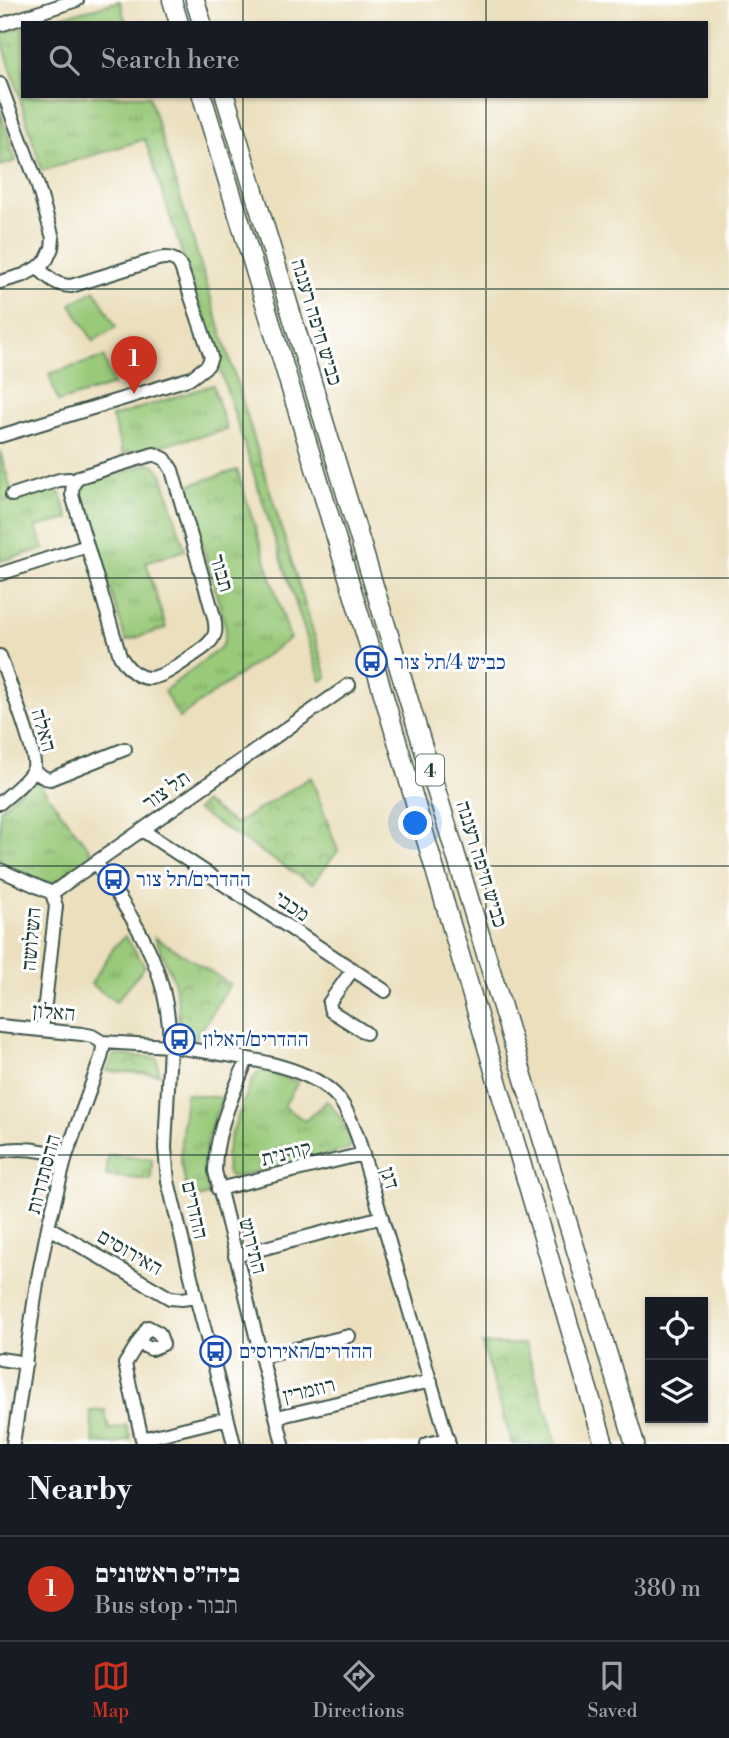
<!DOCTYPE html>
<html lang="en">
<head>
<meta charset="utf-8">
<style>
  :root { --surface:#171b24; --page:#20242c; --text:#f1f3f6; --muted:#9ea1a6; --line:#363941; --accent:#c8321e }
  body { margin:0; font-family:"Libre Bodoni","Frank Ruhl Libre",serif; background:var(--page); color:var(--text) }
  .controls { position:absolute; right:21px; bottom:21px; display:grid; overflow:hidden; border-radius:0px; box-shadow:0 2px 5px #0004 }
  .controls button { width:63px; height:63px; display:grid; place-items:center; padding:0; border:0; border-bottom:2px solid var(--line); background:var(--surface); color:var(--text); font:35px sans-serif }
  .you { position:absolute; left:416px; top:824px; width:24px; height:24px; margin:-18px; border:5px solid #fff; border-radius:50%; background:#1a73e8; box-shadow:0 0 0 10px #1a73e833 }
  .badge { display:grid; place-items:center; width:46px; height:46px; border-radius:50%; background:var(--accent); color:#fff; font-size:23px; font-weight:700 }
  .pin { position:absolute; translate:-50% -58px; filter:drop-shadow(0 2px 4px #0008) }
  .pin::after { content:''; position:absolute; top:37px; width:24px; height:21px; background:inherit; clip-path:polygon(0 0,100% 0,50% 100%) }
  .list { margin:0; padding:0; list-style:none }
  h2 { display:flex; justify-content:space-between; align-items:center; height:91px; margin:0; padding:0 28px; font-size:30px }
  h2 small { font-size:23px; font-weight:400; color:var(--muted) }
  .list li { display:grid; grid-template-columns:46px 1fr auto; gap:21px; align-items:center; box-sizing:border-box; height:105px; padding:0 28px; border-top:2px solid var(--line) }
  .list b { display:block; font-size:26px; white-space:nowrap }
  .list p { margin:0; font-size:23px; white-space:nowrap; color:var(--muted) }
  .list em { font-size:23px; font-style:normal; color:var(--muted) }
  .icon { flex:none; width:38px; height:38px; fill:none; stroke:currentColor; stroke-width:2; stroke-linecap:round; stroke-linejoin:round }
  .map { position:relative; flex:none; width:729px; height:1444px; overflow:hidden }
  .search { position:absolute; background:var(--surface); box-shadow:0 2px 5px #0004; left:21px; right:21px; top:21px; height:77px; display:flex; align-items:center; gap:18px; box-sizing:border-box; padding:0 24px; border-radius:0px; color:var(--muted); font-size:26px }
  .sheet { height:196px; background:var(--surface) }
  nav { display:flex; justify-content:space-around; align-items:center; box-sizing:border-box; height:98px; border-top:2px solid var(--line); background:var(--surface); font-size:19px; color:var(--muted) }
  nav a { display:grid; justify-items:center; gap:4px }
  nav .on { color:var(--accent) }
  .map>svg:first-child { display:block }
  .grass { fill:url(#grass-tufts); stroke:#5c8356; stroke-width:2 }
  .park { fill:url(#park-crowns); stroke:#5c8356; stroke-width:2 }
  .pitch { fill:#99c979; stroke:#5c8356; stroke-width:2 }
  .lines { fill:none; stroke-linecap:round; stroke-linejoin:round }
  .minor-casing { stroke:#3e5549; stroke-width:16 }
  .highway-casing { stroke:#3e5549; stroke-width:21 }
  .minor { stroke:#fff; stroke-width:12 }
  .highway { stroke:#fff; stroke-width:18 }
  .grid { fill:none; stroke:#1f3d34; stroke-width:2; stroke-opacity:0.55 }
  .labels { text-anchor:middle; stroke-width:6; stroke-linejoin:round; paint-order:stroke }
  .shield { fill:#fff; stroke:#627771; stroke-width:2 }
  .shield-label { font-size:19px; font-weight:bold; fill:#1f3d34 }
  .street-label { font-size:21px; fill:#1f3d34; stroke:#fff }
  .transit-label { font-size:21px; fill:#164399; stroke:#fff; text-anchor:start }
</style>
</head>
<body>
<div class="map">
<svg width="729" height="1444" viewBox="0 0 729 1444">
  <defs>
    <pattern id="grass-tufts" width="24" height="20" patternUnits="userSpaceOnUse" patternTransform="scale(1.75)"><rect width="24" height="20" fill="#99c979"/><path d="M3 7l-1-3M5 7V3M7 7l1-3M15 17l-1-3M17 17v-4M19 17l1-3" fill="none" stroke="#7ca464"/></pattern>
    <pattern id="park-crowns" width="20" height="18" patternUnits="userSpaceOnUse" patternTransform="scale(1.75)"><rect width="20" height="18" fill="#99c979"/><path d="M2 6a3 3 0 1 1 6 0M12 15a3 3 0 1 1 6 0" fill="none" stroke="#7ca464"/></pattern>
  </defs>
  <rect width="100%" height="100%" fill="#fff"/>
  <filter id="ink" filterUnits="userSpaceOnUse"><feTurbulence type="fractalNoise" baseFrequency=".0143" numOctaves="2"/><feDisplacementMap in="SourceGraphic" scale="14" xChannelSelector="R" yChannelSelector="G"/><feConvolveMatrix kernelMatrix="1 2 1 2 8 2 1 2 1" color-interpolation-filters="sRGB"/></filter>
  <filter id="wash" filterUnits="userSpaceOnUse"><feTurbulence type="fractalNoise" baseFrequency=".00686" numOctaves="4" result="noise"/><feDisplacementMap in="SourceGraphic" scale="28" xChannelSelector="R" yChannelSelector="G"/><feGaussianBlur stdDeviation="1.57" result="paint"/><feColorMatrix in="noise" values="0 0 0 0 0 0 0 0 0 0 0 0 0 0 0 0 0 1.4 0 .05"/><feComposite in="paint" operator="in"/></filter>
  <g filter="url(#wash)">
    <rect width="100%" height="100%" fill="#ebdfbd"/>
    <!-- grass -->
    <path class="grass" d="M 120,1 L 126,23 L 38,23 Z
      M 23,27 L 23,96 L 149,96 L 327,677 L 321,681 L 145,139 L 42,171 L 0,33 Z
      M 0,111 L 16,161 L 0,166 Z
      M 213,385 L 227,430 L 123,454 L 112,417 Z
      M 0,451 L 14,500 L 54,489 L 60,494 L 69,519 L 36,527 L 44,549 L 0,561 Z
      M 151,464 L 155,465 L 162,474 L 185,550 L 146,562 L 166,628 L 126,641 L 81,493 L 82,488 L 87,483 L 144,465 Z
      M 237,470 L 290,638 L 179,718 L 164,691 L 220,648 L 224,641 L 226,629 L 186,486 Z
      M 34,777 L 94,855 L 50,885 L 0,861 L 0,810 Z
      M 125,936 L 145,966 L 116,1002 L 91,984 L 115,946 Z
      M 264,1070 L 298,1082 L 284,1106 L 305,1121 L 327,1101 C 337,1113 352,1130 350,1147 L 346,1150 L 234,1177 L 229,1175 L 227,1171 L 226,1156 L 231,1135 L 252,1080 L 259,1072 Z
      M 186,1094 L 223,1098 C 206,1133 201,1155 209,1195 L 189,1200 L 181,1163 L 181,1143 Z"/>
    <!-- park -->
    <path class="park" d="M 311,777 L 338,851 L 312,884 L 196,810 L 204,802 L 235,824 Z
      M 155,937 L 230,984 L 191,1047 L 179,1043 L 178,1003 L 174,981 Z
      M 114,1055 L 157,1058 L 159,1074 L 107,1071 Z
      M 108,1155 L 152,1159 L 151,1180 L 106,1176 Z
      M 482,1344 L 525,1344 L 557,1444 L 512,1444 Z
      M 105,1410 L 109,1430 L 126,1425 L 131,1439 L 116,1444 L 94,1444 L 90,1411 Z"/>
    <!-- pitch -->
    <path class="pitch" d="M 95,290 L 116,327 L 93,341 L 71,304 Z
      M 104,357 L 113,385 L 58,402 L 49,374 Z"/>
  </g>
  <g filter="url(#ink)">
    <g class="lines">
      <defs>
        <path id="minor" d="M 0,25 L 77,0
          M 0,84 L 37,183 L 53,238 L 52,248 L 47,259 L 42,265 L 24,275 L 0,282
          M 0,436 L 191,378 L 208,365 L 211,357 L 181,267 C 177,258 167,257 158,259 L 71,286 C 56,286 48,277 38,268
          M 154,454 L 165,459 L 172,470 L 214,617 C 215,622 216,628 215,633 C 212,644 200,650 192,656 C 164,675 143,694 120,656 L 72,495 C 72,487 73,483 79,477 Z
          M 12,495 L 59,480 L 69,479 L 74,482
          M 0,574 L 87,546
          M 0,656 C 6,674 37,754 34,767 C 31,778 9,795 0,803
          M 33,771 L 45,778 L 50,779 L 125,749
          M 142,830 L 385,991
          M 96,862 C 137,926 169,966 170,1046 C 217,1055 308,1060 339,1099 C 348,1111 353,1124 358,1138 L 449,1444
          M 0,870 L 52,893
          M 52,893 L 349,685
          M 353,969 L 329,1003 L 331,1011 L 366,1033
          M 0,1026 L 82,1034 L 92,1036 L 102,1042
          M 42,1030 L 56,906 L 52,893
          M 102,1042 L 170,1046 L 165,1148 L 168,1181 L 196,1297 L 214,1364 L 234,1444
          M 247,1059 C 233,1095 215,1132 215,1171 L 283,1444
          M 0,1151 C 23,1146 43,1151 66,1156
          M 218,1189 L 363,1154
          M 48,1227 L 170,1298 L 182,1299 L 196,1297
          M 235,1256 L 382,1217
          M 138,1343 L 151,1349 L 163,1344 L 159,1333 L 148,1327 L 125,1364 L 142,1439 L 227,1418
          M 262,1357 L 349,1336
          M 0,1359 L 26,1363
          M 277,1417 L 431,1381
          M 13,1444 L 37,1283 L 48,1227 L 66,1156 L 101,1058 L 103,1048 L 102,1042
          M 427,1444 L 448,1439"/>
        <path id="highway" d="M 172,0 L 179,23
          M 195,0 L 202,23
          M 202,96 L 372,656 L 604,1444
          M 225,96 L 635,1444"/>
      </defs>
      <!-- minor casing -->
      <use href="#minor" class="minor-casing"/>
      <!-- highway casing -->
      <use href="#highway" class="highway-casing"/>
      <!-- minor -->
      <use href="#minor" class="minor"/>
      <!-- highway -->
      <use href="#highway" class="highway"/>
    </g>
  </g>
  <!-- grid -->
  <path class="grid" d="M 243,0 L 243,23M 486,0 L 486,23M 243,96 L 243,1444M 486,96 L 486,1444M 0,289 L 729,289M 0,578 L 729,578M 0,866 L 729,866M 0,1155 L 729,1155"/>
  <!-- icons -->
  <defs>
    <symbol id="bus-ring" viewBox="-11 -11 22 22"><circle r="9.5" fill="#fff" stroke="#1a4fb4" stroke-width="1.5"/><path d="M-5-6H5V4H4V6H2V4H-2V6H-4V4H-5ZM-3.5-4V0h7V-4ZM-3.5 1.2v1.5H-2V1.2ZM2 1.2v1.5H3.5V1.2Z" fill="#1a4fb4"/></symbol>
  </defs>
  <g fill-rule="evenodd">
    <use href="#bus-ring" x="354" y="644" width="35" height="35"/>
    <use href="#bus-ring" x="96" y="862" width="35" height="35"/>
    <use href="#bus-ring" x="162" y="1022" width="35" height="35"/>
    <use href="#bus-ring" x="198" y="1334" width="35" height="35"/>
  </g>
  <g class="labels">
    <!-- shield labels -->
    <rect class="shield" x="416" y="754.5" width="28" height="31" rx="5"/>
    <g class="shield-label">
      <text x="430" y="777">4</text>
    </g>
    <!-- street labels -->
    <g class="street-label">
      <text transform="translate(317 322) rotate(73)" y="7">כביש חיפה רעננה</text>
      <text transform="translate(222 573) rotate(74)" y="7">תבור</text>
      <text transform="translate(44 730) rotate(74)" y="7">האלה</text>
      <text transform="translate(166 790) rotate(-35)" y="7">תל צור</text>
      <text transform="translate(482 864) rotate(73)" y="7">כביש חיפה רעננה</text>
      <text transform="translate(292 906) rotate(34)" y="7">מכבי</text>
      <text transform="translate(31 939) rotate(-85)" y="7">השלושה</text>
      <text transform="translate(54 1012) rotate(5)" y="7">האלון</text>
      <text transform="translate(286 1153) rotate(-14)" y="7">קורנית</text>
      <text transform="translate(43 1174) rotate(-75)" y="7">ההסתדרות</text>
      <text transform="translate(390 1178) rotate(73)" y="7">דגן</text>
      <text transform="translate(195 1210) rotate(77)" y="7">ההדרים</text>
      <text transform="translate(253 1246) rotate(75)" y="7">התירוש</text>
      <text transform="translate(130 1252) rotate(30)" y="7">האירוסים</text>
      <text transform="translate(309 1390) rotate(-13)" y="7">רוזמרין</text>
    </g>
    <!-- transit labels -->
    <g class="transit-label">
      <text x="394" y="669">כביש 4/תל צור</text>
      <text x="136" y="886">ההדרים/תל צור</text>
      <text x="203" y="1046">ההדרים/האלון</text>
      <text x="239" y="1358">ההדרים/האירוסים</text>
    </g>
  </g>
</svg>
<div class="controls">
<button><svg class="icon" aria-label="locate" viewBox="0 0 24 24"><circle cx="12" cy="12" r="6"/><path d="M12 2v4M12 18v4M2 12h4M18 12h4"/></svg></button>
<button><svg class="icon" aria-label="layers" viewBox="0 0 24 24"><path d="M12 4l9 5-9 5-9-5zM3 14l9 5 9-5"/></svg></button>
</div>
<div class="you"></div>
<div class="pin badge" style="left:134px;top:394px">1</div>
<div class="search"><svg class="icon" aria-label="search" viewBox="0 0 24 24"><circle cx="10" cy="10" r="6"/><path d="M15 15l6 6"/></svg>Search here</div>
</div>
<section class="sheet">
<h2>Nearby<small></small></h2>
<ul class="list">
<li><span class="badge">1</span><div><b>ביה״ס ראשונים</b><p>Bus stop · תבור</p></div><em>380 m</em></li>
</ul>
</section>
<nav>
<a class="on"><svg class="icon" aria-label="map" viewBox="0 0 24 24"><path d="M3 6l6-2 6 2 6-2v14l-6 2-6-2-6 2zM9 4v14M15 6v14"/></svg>Map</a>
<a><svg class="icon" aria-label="directions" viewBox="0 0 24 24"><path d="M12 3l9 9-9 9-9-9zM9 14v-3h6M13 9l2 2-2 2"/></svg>Directions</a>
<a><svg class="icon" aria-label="saved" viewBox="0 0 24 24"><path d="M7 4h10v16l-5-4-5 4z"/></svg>Saved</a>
</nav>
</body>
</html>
